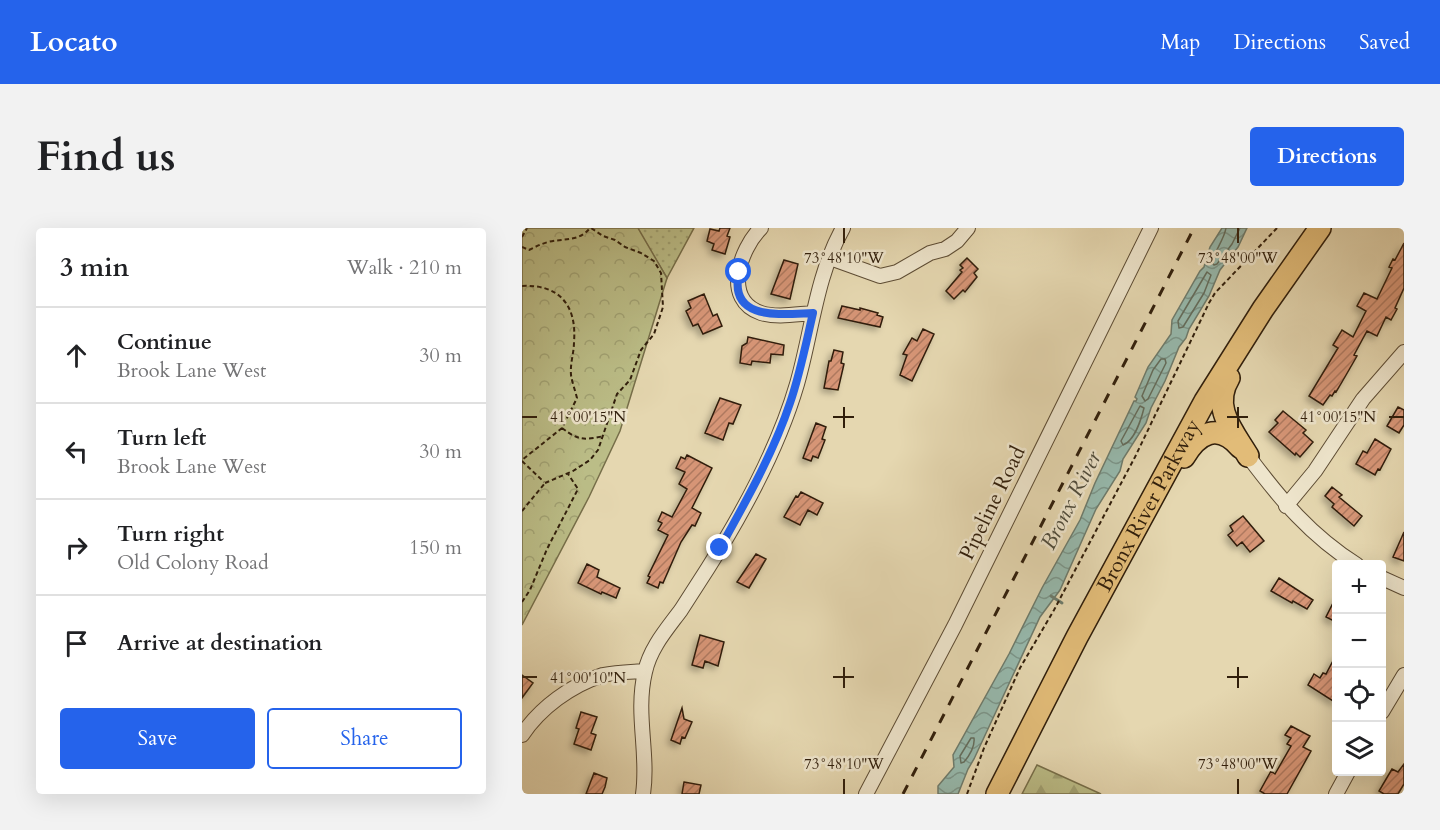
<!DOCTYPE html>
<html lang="en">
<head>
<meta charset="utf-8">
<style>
  :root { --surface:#fff; --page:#f2f2f2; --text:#202124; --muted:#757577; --line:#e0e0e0; --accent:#2563eb }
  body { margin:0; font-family:Cardo,serif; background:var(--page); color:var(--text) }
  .controls { position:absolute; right:18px; bottom:18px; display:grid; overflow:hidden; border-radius:6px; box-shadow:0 6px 24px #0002 }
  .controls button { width:54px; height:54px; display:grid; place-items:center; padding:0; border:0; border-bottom:2px solid var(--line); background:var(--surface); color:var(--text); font:30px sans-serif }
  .stop { position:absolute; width:18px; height:18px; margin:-14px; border:4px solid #2563eb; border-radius:50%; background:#fff }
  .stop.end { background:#2563eb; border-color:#fff; box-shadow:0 2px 6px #0008 }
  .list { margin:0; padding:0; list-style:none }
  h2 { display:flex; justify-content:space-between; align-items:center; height:78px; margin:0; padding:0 24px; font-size:26px }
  h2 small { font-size:20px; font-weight:400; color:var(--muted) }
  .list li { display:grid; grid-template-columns:39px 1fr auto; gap:18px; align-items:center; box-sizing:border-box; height:96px; padding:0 24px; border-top:2px solid var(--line) }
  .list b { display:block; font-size:22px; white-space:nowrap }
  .list p { margin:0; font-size:20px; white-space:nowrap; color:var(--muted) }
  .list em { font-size:20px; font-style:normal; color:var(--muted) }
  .actions { display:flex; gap:12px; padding:18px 24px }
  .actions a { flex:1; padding:14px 0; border:2px solid var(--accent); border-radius:6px; text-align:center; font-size:21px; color:var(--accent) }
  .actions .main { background:var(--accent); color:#fff }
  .icon { flex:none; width:33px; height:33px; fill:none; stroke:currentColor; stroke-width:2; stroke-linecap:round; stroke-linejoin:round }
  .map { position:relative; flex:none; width:882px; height:566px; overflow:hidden; border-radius:6px }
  header { display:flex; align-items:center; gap:36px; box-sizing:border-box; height:84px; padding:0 30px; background:var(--accent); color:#fff }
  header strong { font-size:28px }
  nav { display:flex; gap:33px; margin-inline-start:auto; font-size:21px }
  .intro { display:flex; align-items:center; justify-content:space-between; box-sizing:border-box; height:144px; padding:0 36px }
  h1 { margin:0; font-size:42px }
  .button { padding:15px 27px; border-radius:6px; background:var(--accent); color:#fff; font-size:21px; font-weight:700 }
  main { display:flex; gap:36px; padding:0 36px }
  aside { flex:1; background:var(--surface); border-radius:6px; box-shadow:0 6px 24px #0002 }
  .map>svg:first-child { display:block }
  .grass { fill:url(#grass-dots); stroke:#766e49; stroke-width:1.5 }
  .forest { fill:url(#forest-firs); stroke:#766e49; stroke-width:1.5 }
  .park { fill:url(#park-crowns); stroke:#766e49; stroke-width:1.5 }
  .water { fill:url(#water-waves); stroke:#6d7b6c; stroke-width:1.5 }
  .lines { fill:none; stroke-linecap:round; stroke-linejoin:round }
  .shore { stroke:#636c5c; stroke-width:1.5 }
  .stream { stroke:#6d7b6c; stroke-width:3 }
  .building { fill:url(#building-hatch); stroke:#301e0b; stroke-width:1.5; filter:url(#shadow) }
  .minor-casing { stroke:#5d4c34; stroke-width:16 }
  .highway-casing { stroke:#301e0b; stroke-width:24 }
  .path { stroke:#301e0b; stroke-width:2; stroke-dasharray:4.5 3; stroke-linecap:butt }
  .minor { stroke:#eee5cc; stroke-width:14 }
  .highway { stroke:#e2bc78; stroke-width:21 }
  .rail { stroke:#301e0b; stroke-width:3; stroke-dasharray:10 10; stroke-linecap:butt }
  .route { stroke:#2563eb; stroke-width:8 }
  .ticks { fill:none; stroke:#301e0b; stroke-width:2 }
  .labels { text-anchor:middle; stroke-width:5; stroke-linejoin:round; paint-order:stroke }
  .street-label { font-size:21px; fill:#301e0b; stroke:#eee5cc }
  .water-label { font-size:22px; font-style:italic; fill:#4f4c3c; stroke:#eee5cc }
  .ticks-label { font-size:15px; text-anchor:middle; fill:#301e0b; stroke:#eee5cc; stroke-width:5; stroke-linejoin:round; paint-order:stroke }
</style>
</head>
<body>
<header>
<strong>Locato</strong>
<nav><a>Map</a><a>Directions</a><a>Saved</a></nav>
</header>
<div class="intro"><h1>Find us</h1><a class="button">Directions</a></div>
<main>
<aside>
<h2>3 min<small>Walk · 210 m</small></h2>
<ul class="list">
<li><svg class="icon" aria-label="ahead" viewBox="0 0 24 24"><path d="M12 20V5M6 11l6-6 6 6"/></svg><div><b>Continue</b><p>Brook Lane West</p></div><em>30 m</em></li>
<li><svg class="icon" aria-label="left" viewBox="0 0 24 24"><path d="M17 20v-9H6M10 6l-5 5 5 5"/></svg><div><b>Turn left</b><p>Brook Lane West</p></div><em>30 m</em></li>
<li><svg class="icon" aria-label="right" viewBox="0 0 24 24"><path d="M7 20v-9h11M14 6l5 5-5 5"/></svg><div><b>Turn right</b><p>Old Colony Road</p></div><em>150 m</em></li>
<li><svg class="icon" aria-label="arrive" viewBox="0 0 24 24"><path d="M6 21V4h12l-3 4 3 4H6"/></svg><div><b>Arrive at destination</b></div></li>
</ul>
<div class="actions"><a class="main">Save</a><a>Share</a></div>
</aside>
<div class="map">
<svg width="882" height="566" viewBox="0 0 882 566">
  <defs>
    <pattern id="grass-dots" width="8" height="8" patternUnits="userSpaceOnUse" patternTransform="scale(1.5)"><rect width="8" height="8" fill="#bbbd87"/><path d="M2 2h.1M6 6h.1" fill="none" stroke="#a1a273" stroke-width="1.8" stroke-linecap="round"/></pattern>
    <pattern id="forest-firs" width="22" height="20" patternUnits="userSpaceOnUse" patternTransform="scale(1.5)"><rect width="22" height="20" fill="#bbbd87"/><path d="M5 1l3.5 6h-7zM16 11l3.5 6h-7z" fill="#a1a273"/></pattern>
    <pattern id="park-crowns" width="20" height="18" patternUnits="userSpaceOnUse" patternTransform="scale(1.5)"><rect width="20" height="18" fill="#bbbd87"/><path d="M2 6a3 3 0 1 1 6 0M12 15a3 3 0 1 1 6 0" fill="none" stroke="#a1a273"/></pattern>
    <pattern id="water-waves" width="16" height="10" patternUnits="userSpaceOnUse" patternTransform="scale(1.5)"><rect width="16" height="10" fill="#96b9ad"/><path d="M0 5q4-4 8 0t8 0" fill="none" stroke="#7b968b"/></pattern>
    <pattern id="building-hatch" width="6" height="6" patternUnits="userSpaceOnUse" patternTransform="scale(1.5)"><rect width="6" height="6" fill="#d69576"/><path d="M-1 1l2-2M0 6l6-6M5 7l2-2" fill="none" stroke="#ae795f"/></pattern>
    <filter id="shadow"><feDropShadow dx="-3.5" dy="3.5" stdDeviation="3" flood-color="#0004"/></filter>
  </defs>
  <rect width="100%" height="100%" fill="#e5d7b0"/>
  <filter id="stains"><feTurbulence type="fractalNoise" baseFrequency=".00333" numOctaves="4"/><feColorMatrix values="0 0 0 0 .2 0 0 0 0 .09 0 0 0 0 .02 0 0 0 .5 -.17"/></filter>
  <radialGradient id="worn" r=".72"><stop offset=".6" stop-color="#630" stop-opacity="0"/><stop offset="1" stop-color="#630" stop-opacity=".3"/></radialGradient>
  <!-- grass -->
  <path class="grass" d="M 115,0 L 172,0 L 145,50 Z"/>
  <!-- forest -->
  <path class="forest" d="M 515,537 L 579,566 L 500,566 Z"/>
  <!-- park -->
  <path class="park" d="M 0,0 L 116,0 L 145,50 L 98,203 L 67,269 L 0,397 Z"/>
  <!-- water -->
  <path class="water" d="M 700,0 L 725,0 L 716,19 L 698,42 L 687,68 L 667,101 L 664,110 L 657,119 L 643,153 L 629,180 L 624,195 L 601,231 L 598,243 L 574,281 L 538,362 L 518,389 L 452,531 L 446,541 L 436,566 L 416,566 L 416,558 L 432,539 L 431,527 L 487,426 L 520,360 L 558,292 L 573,255 L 612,173 L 614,173 L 615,171 L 613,169 L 626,139 L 649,106 L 650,92 L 678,43 L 682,39 L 688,19 Z"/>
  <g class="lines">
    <!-- shore -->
    <path class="shore" d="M 704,0 C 702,12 693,22 690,34 L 692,37 L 695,36 L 710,16 L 718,0
      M 685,44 L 689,47 L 682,65 L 661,99 L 657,100 L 656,93 Z
      M 639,131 L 643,131 L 644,135 L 626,171 L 623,173 L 620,168 L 631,142 Z
      M 618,178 L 622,180 C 619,192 612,213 601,217 L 599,213 Z
      M 449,510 L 452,510 C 453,518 447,528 442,534 L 439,535 L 438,528 Z"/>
    <!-- stream -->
    <path class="stream" d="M 529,368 L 540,375"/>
  </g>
  <!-- building -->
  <path class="building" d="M 198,0 L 208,0 L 205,8 L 208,9 L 203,26 L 190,22 L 192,16 L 185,13 L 188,1 L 197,3 Z
    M 882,15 L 882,60 L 873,80 L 875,81 L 869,92 L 864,89 L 855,108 L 845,103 L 832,127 L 835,128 L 820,154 L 814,164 L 813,163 L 810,168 L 808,167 L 801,177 L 787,168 L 816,120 L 811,117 L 820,102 L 831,109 L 844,83 L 835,78 L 842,65 L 855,71 L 870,40 L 867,39 L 871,31 L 873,32 Z
    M 445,30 L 456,41 L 452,45 L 455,49 L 443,64 L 441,62 L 432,71 L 424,63 L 440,44 L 438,42 L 441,40 L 438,37 Z
    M 262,32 L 276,36 L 268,71 L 249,66 Z
    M 182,66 L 191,88 L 195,86 L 200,98 L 181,106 L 176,96 L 171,98 L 164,83 L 169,80 L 166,73 Z
    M 320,78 L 338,82 L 338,80 L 356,85 L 355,87 L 361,89 L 358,99 L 316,90 Z
    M 401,101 L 412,106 L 390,153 L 378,147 L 385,127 L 381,126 L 390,110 L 395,113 Z
    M 226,109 L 262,117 L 261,127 L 249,126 L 248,135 L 230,133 L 229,137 L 218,135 L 220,118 L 225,115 Z
    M 312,122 L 321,124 L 319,135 L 322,136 L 316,162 L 302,160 L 307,133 L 309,133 Z
    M 198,170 L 219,177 L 211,196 L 207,195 L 201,212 L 183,205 Z
    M 876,179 L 882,182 L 882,197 L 877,205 L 865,198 Z
    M 761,183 L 784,202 L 781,205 L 791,214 L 778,229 L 774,225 L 773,227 L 747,204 L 756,195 L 753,192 Z
    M 294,195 L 304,199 L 300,211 L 303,212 L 296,230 L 291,228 L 289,233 L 281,230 Z
    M 853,211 L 869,221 L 858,242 L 856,241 L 853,247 L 834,236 L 841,223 L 845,225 Z
    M 165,227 L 190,240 L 170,280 L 179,285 L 173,298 L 170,297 L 159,314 L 141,355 L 138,354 L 136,360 L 125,355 L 128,349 L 126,348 L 146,307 L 136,302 L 140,295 L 136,293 L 140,284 L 150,289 L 165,261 L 157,256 L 163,244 L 154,240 L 159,229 L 163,231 Z
    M 810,259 L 820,267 L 817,269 L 840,288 L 832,298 L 810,279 L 812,276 L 803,268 Z
    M 279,264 L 301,275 L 295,287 L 286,282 L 278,297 L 262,289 L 274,268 L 276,269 Z
    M 721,288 L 742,313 L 728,324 L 720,314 L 715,318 L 706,307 L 711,303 L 708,298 Z
    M 882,304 L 882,333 L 871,329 Z
    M 234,326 L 244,331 L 227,360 L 215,354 Z
    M 65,336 L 77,342 L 75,349 L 98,360 L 94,370 L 80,364 L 79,366 L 56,355 Z
    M 757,350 L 791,372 L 785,381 L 771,373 L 770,375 L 749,363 Z
    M 814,369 L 814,394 L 804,389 Z
    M 178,407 L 202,414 L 196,438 L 183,433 L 181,440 L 170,437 Z
    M 814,427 L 814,475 L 786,457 L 792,446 L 798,450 L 801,445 L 804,446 Z
    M 0,447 L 11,455 L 0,470 Z
    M 160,480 L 162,491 L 170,494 L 163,510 L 160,509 L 158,516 L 149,512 Z
    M 59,484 L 75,489 L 69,505 L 74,507 L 69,522 L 52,516 L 57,501 L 54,500 Z
    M 769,498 L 788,508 L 781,519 L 789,523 L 765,566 L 743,566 L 738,563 L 749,543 L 753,546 L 769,518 L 765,516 L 769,510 L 763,507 Z
    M 882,536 L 882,556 L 876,566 L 862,566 L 857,563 L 870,541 L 876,544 Z
    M 72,545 L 85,550 L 83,559 L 80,566 L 64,566 Z
    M 162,554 L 179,557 L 177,566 L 160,566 Z"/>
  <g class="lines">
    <defs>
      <path id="minor" d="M 239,0 C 218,21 200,72 239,85 C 255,90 275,86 291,85
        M 308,30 L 358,48 L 375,44 L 408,25 L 423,21 L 435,13 L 446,0
        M 726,228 C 759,272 788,307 835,337
        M 764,278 L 793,243 L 841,171 L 882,124
        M 860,350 L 882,360
        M 860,484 L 882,447
        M 0,507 C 18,480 49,457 81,447 C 95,444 109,444 123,443
        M 121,566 C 127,525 113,486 123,444 C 128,420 145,401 159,382 C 168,368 177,354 186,340 C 222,283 256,221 275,156 C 290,104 294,48 321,0
        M 344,566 L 433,397 L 629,0
        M 814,566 L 826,544"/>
      <g id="highway">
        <path d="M 707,150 C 689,179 711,203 726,228"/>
        <path d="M 662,229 C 676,205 696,194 718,219"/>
        <path id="s1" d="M 475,566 L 555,409 L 683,173 L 741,81 L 798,0"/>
      </g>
    </defs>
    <!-- minor casing -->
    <use href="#minor" class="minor-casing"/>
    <!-- highway casing -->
    <use href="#highway" class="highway-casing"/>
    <!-- path -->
    <path class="path" d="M 0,9 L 5,0
      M 0,19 L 7,22 C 13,19 19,16 26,14 C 42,10 57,14 68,0
      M 0,58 C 37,56 55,77 52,114 C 52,125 48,135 49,147 C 50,154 53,162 55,170 L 40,200 L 0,232
      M 40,200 C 57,213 62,212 82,208
      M 0,233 L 22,254
      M 23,255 L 51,243 L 68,232 L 76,222 L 95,166 L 108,152 L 119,122 L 132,106 L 141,79 L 139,45 L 132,33 L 119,25 L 103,19 L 93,12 L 81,8 L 69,0
      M 0,283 L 23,255
      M 0,374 L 8,362 L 25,321 L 56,261 L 46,246
      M 445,566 L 462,520 L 498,440 L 532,382 L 613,229 L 687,75 L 693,65 L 755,0"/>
    <!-- minor -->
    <use href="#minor" class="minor"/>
    <!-- highway -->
    <use href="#highway" class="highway"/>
    <!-- rail -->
    <path class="rail" d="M 381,566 L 672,0"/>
  </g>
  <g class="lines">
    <!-- route -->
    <path class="route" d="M 198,320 C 224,273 251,226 268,175 C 278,146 284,115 291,85 C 260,86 206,94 217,44"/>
  </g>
  <!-- ticks -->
  <path class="ticks" d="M 322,0 L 322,15M 716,0 L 716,15M 322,179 L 322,200M 716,179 L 716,200M 0,189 L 15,189M 311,189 L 332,189M 705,189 L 726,189M 867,189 L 882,189M 322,439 L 322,460M 716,439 L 716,460M 0,449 L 15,449M 311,449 L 332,449M 705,449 L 726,449M 322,551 L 322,566M 716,551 L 716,566"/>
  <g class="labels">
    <!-- street labels -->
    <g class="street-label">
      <text transform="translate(470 275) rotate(-64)" y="7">Pipeline Road</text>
      <text dy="7" stroke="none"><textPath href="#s1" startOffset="326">Bronx River Parkway</textPath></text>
    </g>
    <!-- water labels -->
    <g class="water-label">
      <text transform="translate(548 272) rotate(-63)" y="8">Bronx River</text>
    </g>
  </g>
  <g class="ticks-label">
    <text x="322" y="35">73°48'10"W</text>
    <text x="716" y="35">73°48'00"W</text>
    <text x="66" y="194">41°00'15"N</text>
    <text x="816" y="194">41°00'15"N</text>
    <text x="66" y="455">41°00'10"N</text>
    <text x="322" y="541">73°48'10"W</text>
    <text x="716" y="541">73°48'00"W</text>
  </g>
  <rect width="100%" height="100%" filter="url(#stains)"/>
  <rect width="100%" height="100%" fill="url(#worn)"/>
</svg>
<div class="controls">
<button>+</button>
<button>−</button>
<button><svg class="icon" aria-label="locate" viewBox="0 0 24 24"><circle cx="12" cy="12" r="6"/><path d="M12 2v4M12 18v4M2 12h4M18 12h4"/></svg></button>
<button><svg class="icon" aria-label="layers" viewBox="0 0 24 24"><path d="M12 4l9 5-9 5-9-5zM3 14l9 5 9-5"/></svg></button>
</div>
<div class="stop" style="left:217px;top:44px"></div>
<div class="stop end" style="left:198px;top:320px"></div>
</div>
</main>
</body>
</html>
